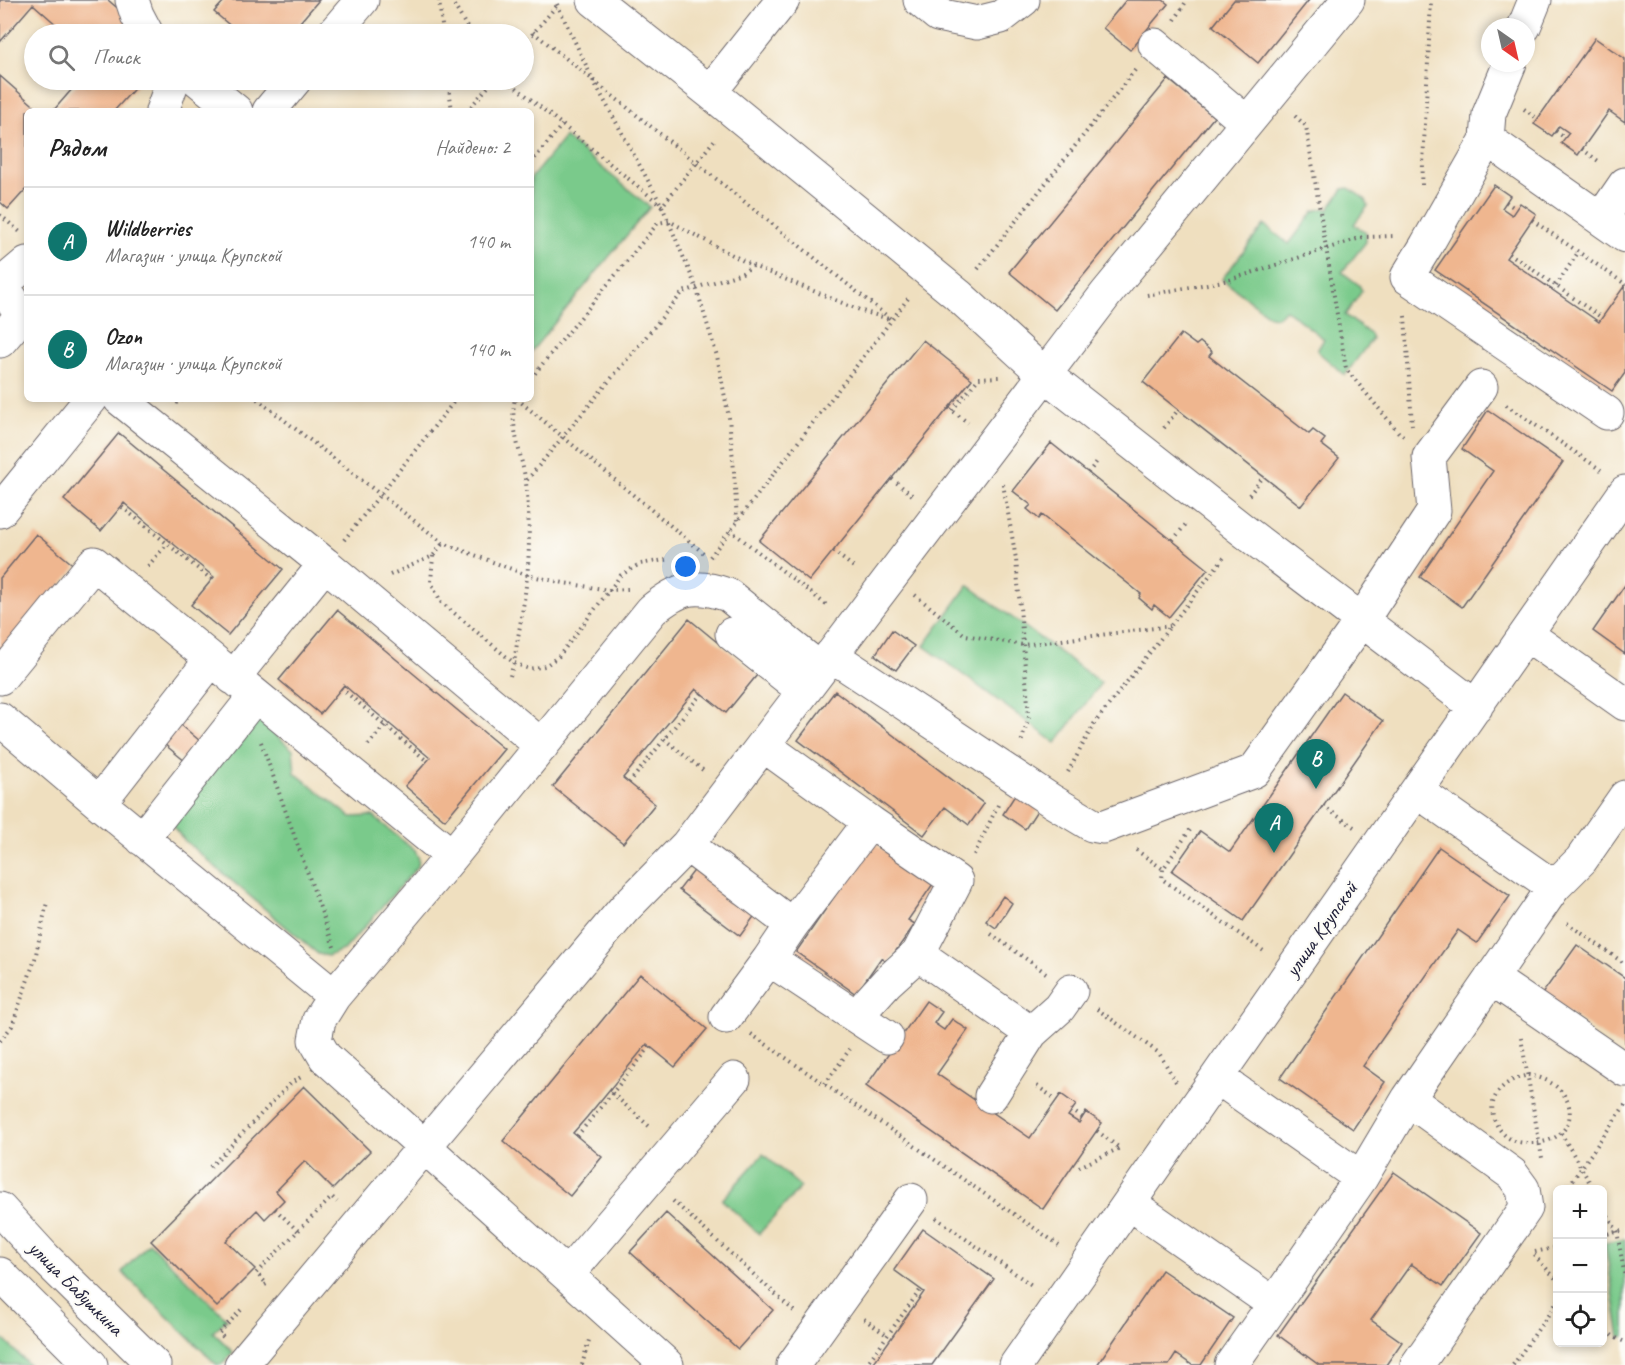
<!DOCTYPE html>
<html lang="ru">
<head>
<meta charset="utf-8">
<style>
  :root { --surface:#fff; --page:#f2f2f2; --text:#222; --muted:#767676; --line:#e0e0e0; --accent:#0f766e }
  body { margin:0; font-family:Caveat,sans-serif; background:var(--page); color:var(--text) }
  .controls { position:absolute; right:18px; bottom:18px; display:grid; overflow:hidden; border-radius:9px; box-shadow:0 3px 9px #0003 }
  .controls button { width:54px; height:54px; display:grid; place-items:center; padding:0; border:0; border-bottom:2px solid var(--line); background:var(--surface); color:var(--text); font:30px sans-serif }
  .compass { position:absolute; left:1481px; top:18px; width:54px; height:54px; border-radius:50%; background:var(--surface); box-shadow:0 3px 9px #0003; rotate:146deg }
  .you { position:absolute; left:686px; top:567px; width:21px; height:21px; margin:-15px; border:4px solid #fff; border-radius:50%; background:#1a73e8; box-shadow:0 0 0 9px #1a73e833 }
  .badge { display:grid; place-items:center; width:39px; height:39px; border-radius:50%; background:var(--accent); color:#fff; font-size:20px; font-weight:700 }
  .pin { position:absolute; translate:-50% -50px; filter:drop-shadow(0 2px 3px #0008) }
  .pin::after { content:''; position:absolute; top:32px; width:21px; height:18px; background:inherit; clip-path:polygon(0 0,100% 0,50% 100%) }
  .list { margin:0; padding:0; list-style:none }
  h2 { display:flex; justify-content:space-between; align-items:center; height:78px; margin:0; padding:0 24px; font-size:26px }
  h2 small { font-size:20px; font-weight:400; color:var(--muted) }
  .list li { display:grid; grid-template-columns:39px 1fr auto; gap:18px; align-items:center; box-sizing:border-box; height:108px; padding:0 24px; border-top:2px solid var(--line) }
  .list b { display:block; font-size:22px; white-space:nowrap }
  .list p { margin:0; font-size:20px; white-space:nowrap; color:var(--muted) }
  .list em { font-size:20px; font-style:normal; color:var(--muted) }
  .icon { flex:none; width:33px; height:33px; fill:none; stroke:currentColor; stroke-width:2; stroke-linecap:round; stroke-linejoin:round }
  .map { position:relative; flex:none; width:1625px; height:1365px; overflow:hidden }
  .search { position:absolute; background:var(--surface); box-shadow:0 3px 9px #0003; left:24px; top:24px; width:510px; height:66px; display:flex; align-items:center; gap:15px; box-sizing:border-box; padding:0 21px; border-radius:33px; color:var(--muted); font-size:22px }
  .panel { position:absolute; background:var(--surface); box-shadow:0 3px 9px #0003; left:24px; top:108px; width:510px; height:294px; border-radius:9px }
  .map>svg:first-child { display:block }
  .green { fill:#7aca8b; stroke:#4e7663; stroke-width:1.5 }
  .building { fill:#efb68f }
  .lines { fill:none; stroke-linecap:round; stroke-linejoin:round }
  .minor-casing { stroke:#6a6469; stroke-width:35 }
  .path { stroke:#6a6469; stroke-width:4; stroke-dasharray:1.5 4.5; stroke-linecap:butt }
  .minor { stroke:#fff; stroke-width:33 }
  .labels { text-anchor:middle; stroke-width:4.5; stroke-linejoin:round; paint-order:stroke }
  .street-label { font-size:21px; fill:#22223b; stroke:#fdfcf7 }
</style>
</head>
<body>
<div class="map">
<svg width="1625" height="1365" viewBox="0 0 1625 1365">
  <rect width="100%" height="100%" fill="#fdfcf7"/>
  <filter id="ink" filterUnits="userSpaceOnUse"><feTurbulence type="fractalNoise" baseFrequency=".0167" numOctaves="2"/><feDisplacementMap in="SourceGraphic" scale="12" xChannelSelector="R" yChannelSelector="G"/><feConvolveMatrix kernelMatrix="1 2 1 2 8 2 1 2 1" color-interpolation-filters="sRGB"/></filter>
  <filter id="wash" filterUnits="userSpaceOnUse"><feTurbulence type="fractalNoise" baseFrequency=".008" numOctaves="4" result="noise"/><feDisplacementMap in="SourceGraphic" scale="24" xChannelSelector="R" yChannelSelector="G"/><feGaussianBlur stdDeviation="1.35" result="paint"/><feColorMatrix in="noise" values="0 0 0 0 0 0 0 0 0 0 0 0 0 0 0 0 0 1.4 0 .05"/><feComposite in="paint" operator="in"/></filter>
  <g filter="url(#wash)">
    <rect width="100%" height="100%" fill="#efdfbf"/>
    <!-- green -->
    <path class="green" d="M 565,137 L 650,207 L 531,352 L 531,178 Z
      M 1349,188 L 1366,200 L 1368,206 L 1354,224 L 1366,233 L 1366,242 L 1342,272 L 1359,285 L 1362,291 L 1345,315 L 1370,334 L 1372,339 L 1345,375 L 1318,352 L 1318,349 L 1324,339 L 1286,310 L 1277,317 L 1270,316 L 1222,279 L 1264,225 L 1289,244 L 1314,211 L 1325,208 L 1328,210 L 1343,189 Z
      M 968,585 L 1101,683 L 1056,743 L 924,646 Z
      M 251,719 L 259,720 L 293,750 L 295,773 L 351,817 L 373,816 L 415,851 L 419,859 L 418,866 L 345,949 L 328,956 L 318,954 L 185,841 L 174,828 L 170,816 Z
      M 763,1154 L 801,1187 L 759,1234 L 722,1200 Z
      M 1625,1239 L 1625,1336 L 1620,1337 L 1605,1243 Z
      M 149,1243 L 227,1319 L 213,1332 L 233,1352 L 221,1365 L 217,1365 L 122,1272 Z
      M 0,1336 L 29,1365 L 0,1365 Z"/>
    <g id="blocks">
      <!-- building -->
      <path class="building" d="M 0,0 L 108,0 L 130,19 L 120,30 L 126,34 L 67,34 L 33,4 L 0,42 Z
        M 225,0 L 319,0 L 295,28 L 302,34 L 240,34 L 214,12 Z
        M 1126,0 L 1163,0 L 1168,4 L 1130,50 L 1103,28 Z
        M 1234,0 L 1309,0 L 1258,63 L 1213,26 Z
        M 1595,38 L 1625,59 L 1625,122 L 1609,111 L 1578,155 L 1561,143 L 1569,133 L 1559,126 L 1552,136 L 1534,124 Z
        M 0,76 L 40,111 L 27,111 L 27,188 L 8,209 L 0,202 Z
        M 1168,79 L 1214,117 L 1055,310 L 1009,272 Z
        M 80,80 L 139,80 L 141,81 L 114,111 L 53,111 Z
        M 1494,185 L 1510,196 L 1502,208 L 1512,215 L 1520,203 L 1536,214 L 1506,258 L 1599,322 L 1625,285 L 1625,373 L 1612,391 L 1435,270 Z
        M 1181,334 L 1196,345 L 1200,342 L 1212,352 L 1209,356 L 1309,434 L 1313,430 L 1325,439 L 1321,444 L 1339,458 L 1301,506 L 1143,382 Z
        M 923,340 L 972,379 L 809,581 L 759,541 Z
        M 1488,410 L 1563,462 L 1462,607 L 1420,577 L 1493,471 L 1462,449 Z
        M 119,433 L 283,569 L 228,635 L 191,605 L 214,577 L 144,520 L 124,503 L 101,531 L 64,500 Z
        M 1051,443 L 1208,569 L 1169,617 L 1154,605 L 1152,609 L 1139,598 L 1141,594 L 1042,515 L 1039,519 L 1027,509 L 1031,505 L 1013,491 Z
        M 36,534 L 76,567 L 0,659 L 0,578 Z
        M 1625,585 L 1625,654 L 1593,631 Z
        M 337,610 L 504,749 L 445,820 L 405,786 L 430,758 L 361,700 L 344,685 L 320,714 L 279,680 Z
        M 689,619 L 757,675 L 726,713 L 696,689 L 623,778 L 655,804 L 623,843 L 553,787 Z
        M 892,630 L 914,646 L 896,670 L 875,655 Z
        M 835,691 L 984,804 L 969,825 L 945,807 L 924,835 L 798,740 Z
        M 1342,692 L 1383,721 L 1243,921 L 1172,871 L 1200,831 L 1230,852 Z
        M 180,724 L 207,747 L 191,766 L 164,744 Z
        M 1017,792 L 1040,806 L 1025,829 L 1003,814 Z
        M 872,842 L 933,884 L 908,920 L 915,924 L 888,962 L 881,958 L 856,994 L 796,952 Z
        M 1439,847 L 1510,896 L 1477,943 L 1458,930 L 1363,1066 L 1385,1082 L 1353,1129 L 1280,1078 Z
        M 696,868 L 756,914 L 740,936 L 679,890 Z
        M 1003,896 L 1012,903 L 996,928 L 986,921 Z
        M 1577,945 L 1625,978 L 1625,1051 L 1542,994 Z
        M 640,974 L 707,1029 L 675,1067 L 647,1044 L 587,1117 L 573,1133 L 602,1157 L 570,1196 L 503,1141 Z
        M 926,1001 L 942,1012 L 934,1023 L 944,1030 L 952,1019 L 968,1030 L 937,1074 L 1030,1138 L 1061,1094 L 1076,1105 L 1068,1116 L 1079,1123 L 1086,1112 L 1102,1123 L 1043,1209 L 866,1086 Z
        M 304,1086 L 370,1151 L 333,1189 L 305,1161 L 276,1191 L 284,1200 L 265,1219 L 257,1210 L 226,1241 L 255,1269 L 217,1307 L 151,1241 Z
        M 1394,1172 L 1481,1233 L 1443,1286 L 1411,1264 L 1371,1320 L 1402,1342 L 1386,1365 L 1319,1365 L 1278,1335 Z
        M 666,1213 L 773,1310 L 738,1349 L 630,1252 Z
        M 923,1229 L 994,1279 L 932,1365 L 872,1365 L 924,1292 L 894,1270 Z
        M 1162,1270 L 1233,1318 L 1201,1365 L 1192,1365 L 1176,1354 L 1169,1365 L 1097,1365 Z"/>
    </g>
  </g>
  <g filter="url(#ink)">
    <use href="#blocks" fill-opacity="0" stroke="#6a6469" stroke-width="1.5"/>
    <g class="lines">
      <defs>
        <path id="minor" d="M 132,0 L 137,15 L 147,34
          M 594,0 L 710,92 L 958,295 L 1044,374 L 1244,531 L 1476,707
          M 920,0 L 938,15 L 977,23 L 1001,17 L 1023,0
          M 1524,27 L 1535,0
          M 333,34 L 362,0
          M 1155,45 L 1246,122
          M 1510,63 L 1489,114 L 1487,139 L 1426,246 L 1407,277 L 1607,413
          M 198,80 L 236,111
          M 710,92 L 783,0
          M 162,111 L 171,86
          M 269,111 L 295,80
          M 1487,139 L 1625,236
          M 1601,219 L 1625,184
          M 0,282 L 22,315 L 0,341
          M 2,284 L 27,263
          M 120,399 L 325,564 L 233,678
          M 0,511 L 91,399
          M 325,564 L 542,746
          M 732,634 L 804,691
          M 1526,634 L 1625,704
          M 831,655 L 1052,801 L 1092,825 L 1103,827 L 1254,771 L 1362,620 L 1434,511 L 1429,457 L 1481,387
          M 0,678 L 94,563 L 452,856 L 334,996 L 99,803 L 0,719
          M 763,745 L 870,822 L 956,881 L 918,954 L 887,982 L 868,1003 L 858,1017
          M 1417,791 L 1554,887
          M 99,803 L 211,660
          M 142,839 L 255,696
          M 687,845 L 792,925
          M 452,856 L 652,610 C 679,588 694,583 728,595 L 820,669
          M 918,954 L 1031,1033 L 991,1096
          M 769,959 L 792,925 L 870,822
          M 1491,978 L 1625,1070
          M 334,996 L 319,1020 L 315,1040 L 325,1057 L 667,1365
          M 726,1017 L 769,959 L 887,1037
          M 1031,1033 L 1059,1008 L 1071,991
          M 1218,1078 L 1361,1178 L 1408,1099 L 1512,1174 L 1523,1189 L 1526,1208 L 1417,1365
          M 1408,1099 L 1554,887 L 1581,860 L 1625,797
          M 1129,1203 L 1274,1304 L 1231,1365
          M 0,1209 L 45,1258 L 154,1365
          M 0,1274 L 91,1365
          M 567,1275 L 734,1079
          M 1274,1304 L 1361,1178
          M 241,1365 L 624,909 L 687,845 L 1106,294 L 1348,0
          M 793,1365 L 911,1200
          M 1016,1365 L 1625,492"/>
      </defs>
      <!-- minor casing -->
      <use href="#minor" class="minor-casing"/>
      <!-- path -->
      <path class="path" d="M 439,0 L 443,34
        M 451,0 L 471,34
        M 557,4 L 593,80 L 662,206 L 696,287 L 717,356 L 729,418 L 734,470 L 737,521
        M 1175,20 L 1187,0
        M 533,32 L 892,320
        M 524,44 L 559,3
        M 448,80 L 452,111
        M 507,80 L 662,206 L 716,138
        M 1524,109 L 1538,119
        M 467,111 L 494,80
        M 1295,116 L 1306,126 L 1346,369 L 1400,434 L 1406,437
        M 1556,131 L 1565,138
        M 1582,149 L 1601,163
        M 531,163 L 562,125
        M 1422,185 L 1431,0
        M 1506,202 L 1516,209
        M 0,215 L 20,232
        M 1532,220 L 1625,284
        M 1509,253 L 1602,318
        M 978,269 L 1135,70
        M 1556,286 L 1579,251
        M 1147,295 L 1229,280 L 1363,237 L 1395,236
        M 1405,316 L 1412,425
        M 531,378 L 658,223 L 669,221 L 753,266 L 862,311 L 889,319
        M 257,399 L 443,543 L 527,575 L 564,583 L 609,590 L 628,589
        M 517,399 L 706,555
        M 176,403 L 185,399
        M 1506,405 L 1601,470
        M 949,408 L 968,423
        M 952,410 L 979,378 L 999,377
        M 1164,428 L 1178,410
        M 1088,473 L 1099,459
        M 892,479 L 912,495
        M 527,480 L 683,292 L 742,273 L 753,266
        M 1003,484 L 1016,559 L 1029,716 L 1021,743
        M 1249,495 L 1264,476
        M 122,507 L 212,580
        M 730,530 L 829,607
        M 344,540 L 456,399
        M 1173,540 L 1186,524
        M 833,551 L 856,569
        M 433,556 L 431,582 L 441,602 L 514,663 L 529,669 L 545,666 L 559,656 L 621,575 L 640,564 L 670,559
        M 710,557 L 910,296
        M 148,566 L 167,544
        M 390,575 L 433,556 L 443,543
        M 915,595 L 965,635 L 1023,645 L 1170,626
        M 510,676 L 514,663 C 518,635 524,606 527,577 C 530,549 529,522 527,494 C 526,465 508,426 515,399
        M 341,688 L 427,761
        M 664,739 L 704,771
        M 261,742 L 334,947
        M 368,745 L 385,725
        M 1068,772 L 1094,724 L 1225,556
        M 629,783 L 702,693
        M 1323,806 L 1354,827
        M 1190,830 L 1163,869 L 1162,879 L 1265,952
        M 1136,850 L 1163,869
        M 974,855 L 998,805
        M 1567,923 L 1625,964
        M 991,934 L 1046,973
        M 1097,1009 L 1159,1053 L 1176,1082
        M 751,1034 L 1059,1245
        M 1521,1038 L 1542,1158
        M 0,1041 L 12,1026 L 35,959 L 47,902
        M 1528,1075 C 1583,1083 1584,1144 1529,1143 C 1518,1143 1508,1140 1501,1131 C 1486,1113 1491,1092 1511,1081 C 1516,1078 1522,1077 1528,1075 Z
        M 825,1084 L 850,1049
        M 1037,1086 L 1057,1100
        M 612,1093 L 651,1128
        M 1071,1110 L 1083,1118
        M 1097,1131 L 1121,1149
        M 1561,1133 L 1594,1190
        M 577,1136 L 650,1047
        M 210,1167 L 291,1083 L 301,1077
        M 1079,1167 L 1120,1148
        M 1566,1190 L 1625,1105
        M 673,1201 L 794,1311
        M 1602,1205 L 1617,1231 L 1625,1278
        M 275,1209 L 298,1231
        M 936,1218 L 1033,1286
        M 1602,1235 L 1625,1230
        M 1535,1252 L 1558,1247
        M 1534,1255 L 1558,1281
        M 265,1285 L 267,1284 L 256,1273 L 332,1197 L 337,1202
        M 864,1319 L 888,1336
        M 1602,1327 L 1614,1337 L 1625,1342
        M 223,1337 L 219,1333 L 241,1310
        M 582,1365 L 589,1340
        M 866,1365 L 921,1289
        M 1513,1365 L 1558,1301"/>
      <!-- minor -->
      <use href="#minor" class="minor"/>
    </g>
  </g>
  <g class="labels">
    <!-- street labels -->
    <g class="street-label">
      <text transform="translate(1321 929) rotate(-55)" y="7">улица Крупской</text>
      <text transform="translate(76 1288) rotate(45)" y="7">улица Бабушкина</text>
    </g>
  </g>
</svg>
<div class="controls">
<button>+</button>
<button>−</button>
<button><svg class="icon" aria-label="locate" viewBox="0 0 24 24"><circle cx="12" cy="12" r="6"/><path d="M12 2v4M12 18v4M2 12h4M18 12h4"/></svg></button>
</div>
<svg class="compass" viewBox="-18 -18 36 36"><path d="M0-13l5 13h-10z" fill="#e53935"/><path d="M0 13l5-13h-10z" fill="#767676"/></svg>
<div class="you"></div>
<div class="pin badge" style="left:1274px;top:853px">A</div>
<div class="pin badge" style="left:1316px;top:789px">B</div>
<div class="search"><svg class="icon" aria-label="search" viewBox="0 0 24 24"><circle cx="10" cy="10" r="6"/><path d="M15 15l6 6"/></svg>Поиск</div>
<section class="panel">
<h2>Рядом<small>Найдено: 2</small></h2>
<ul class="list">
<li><span class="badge">A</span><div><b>Wildberries</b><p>Магазин · улица Крупской</p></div><em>140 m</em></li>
<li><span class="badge">B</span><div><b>Ozon</b><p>Магазин · улица Крупской</p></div><em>140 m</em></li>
</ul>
</section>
</div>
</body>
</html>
